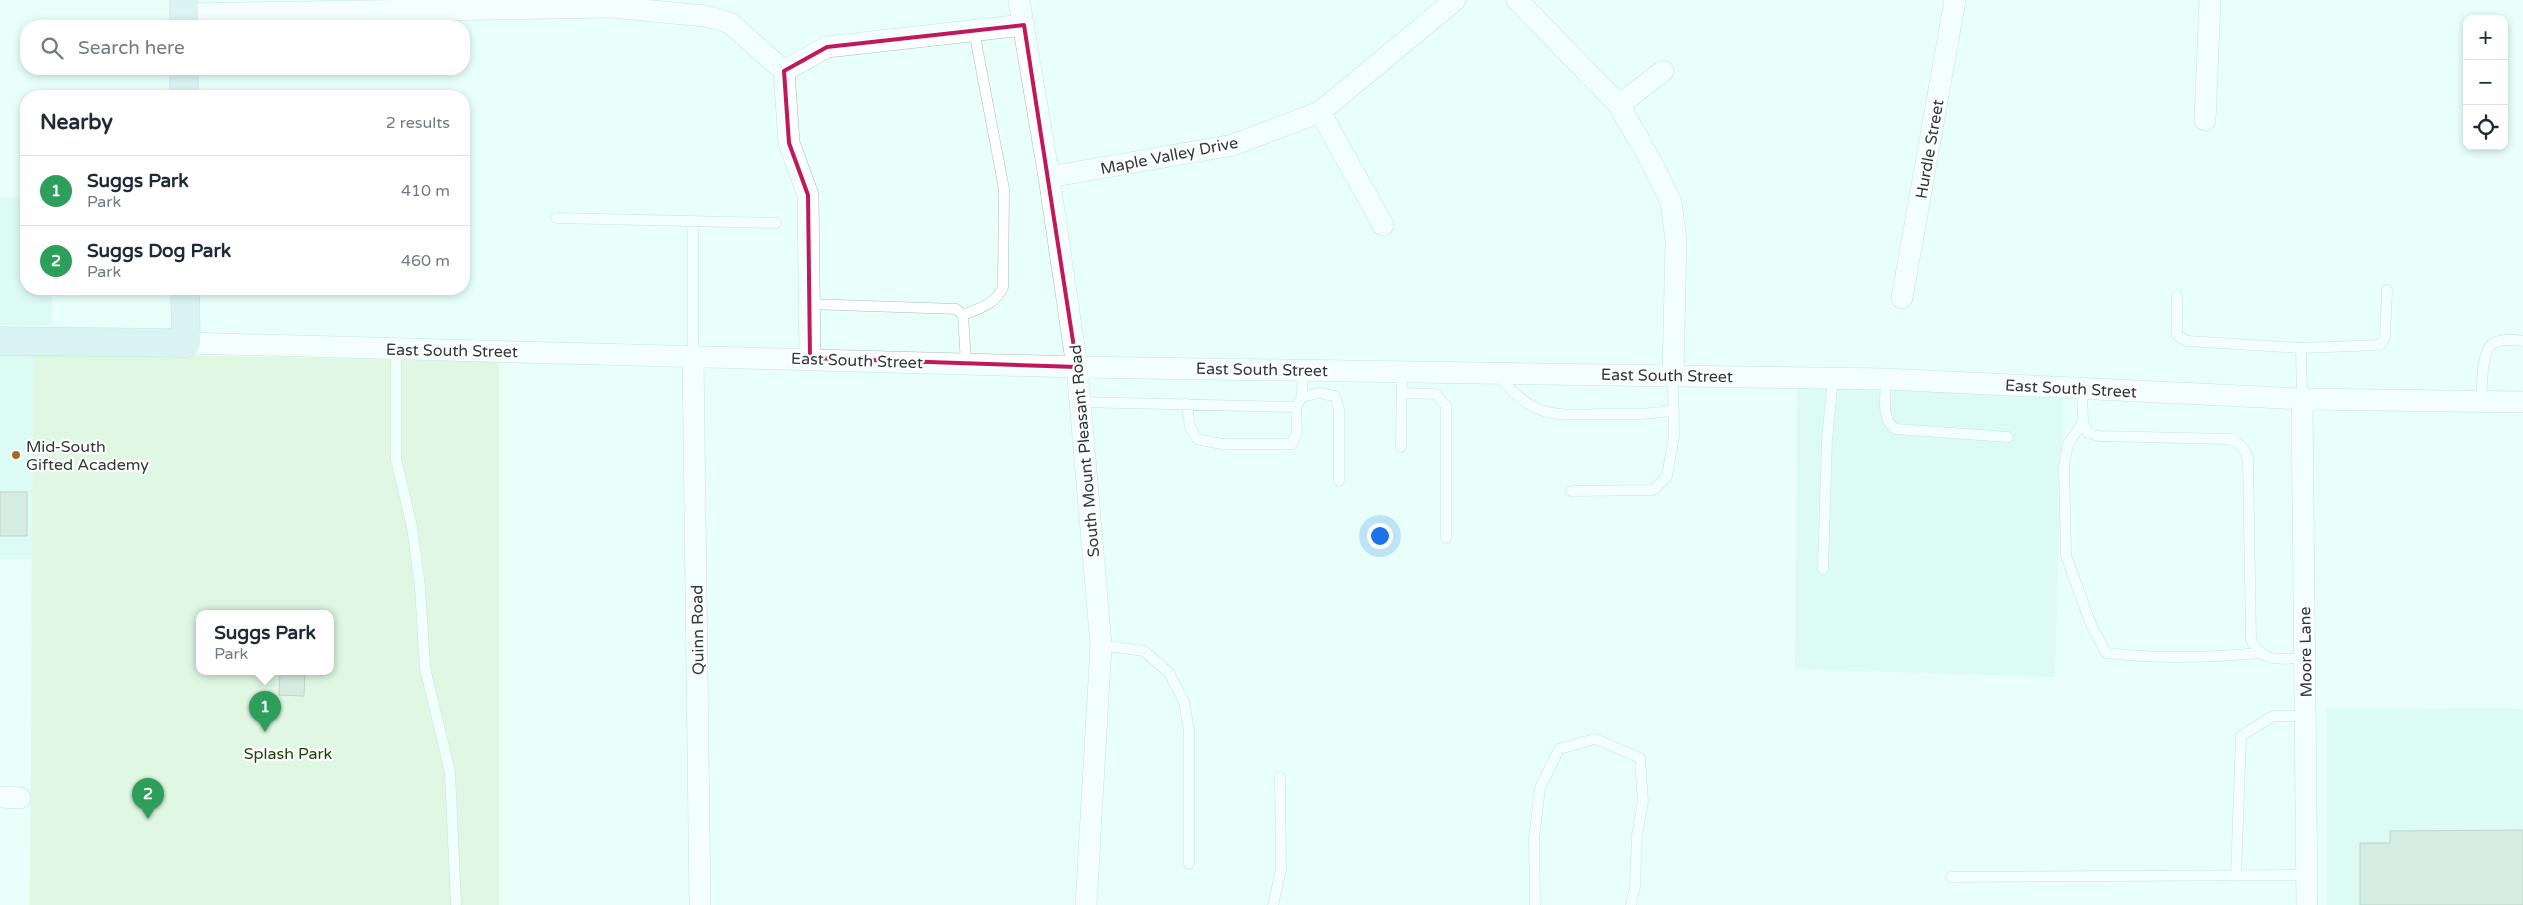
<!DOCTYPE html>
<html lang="en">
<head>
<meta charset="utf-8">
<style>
  :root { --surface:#fff; --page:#f6f6f7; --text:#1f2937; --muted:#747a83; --line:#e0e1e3; --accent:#b45309 }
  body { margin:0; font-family:"Varela Round",sans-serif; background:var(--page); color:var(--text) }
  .controls { position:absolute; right:15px; top:15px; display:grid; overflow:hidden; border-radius:10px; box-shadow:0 2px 8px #0003 }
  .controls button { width:45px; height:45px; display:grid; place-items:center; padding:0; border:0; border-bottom:1px solid var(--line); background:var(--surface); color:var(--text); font:25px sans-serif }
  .you { position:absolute; left:1379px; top:535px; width:18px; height:18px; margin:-12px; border:4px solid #fff; border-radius:50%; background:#1a73e8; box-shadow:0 0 0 8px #1a73e833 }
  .badge { display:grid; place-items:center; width:32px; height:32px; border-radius:50%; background:var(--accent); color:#fff; font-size:16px; font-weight:700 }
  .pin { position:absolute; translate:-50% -41px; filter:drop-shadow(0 1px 2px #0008) }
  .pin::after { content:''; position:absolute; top:26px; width:18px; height:15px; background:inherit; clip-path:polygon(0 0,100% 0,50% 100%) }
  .popup { position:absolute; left:196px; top:610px; width:138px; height:65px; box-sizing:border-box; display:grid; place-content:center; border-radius:10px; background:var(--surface); filter:drop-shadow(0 1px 4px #0005); font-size:16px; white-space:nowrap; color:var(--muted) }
  .popup b { font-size:19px; color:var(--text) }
  .popup::after { content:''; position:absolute; left:50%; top:100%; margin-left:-10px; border:10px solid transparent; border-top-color:var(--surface) }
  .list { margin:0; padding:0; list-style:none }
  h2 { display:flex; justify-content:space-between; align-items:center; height:65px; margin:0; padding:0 20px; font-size:21px }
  h2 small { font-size:16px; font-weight:400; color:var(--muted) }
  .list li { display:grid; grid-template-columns:32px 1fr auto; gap:15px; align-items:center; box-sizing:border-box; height:70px; padding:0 20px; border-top:1px solid var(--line) }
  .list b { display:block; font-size:19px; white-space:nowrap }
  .list p { margin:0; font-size:16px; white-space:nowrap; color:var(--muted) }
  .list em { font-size:16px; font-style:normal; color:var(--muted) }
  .icon { flex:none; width:28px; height:28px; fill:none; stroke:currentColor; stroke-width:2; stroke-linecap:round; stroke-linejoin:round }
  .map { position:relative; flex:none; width:2523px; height:905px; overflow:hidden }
  .search { position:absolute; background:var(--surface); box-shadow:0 2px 8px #0003; left:20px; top:20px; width:450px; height:55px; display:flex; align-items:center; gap:12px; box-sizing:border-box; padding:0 18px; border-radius:20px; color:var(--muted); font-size:19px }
  .panel { position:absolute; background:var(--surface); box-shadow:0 2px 8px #0003; left:20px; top:90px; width:450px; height:205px; border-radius:20px }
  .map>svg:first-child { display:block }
  .built { fill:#d0f6ef }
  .green { fill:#d4eec7; fill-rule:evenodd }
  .building { fill:#bed5c7; stroke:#8da295 }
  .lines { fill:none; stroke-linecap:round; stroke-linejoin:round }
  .lane-casing { stroke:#a4bfba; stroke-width:11 }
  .street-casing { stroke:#a4bfba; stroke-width:22 }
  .secondary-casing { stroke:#a4bfba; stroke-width:29 }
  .lane { stroke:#fff; stroke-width:10 }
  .street { stroke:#fff; stroke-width:21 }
  .secondary { stroke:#c8e7ea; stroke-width:28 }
  .marked { fill:none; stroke:#c2185b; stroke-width:4; stroke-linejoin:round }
  .poi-dot { fill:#a26828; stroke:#fff; stroke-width:2 }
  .labels { text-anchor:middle; stroke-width:4.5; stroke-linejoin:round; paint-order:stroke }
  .street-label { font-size:16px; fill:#2f3a38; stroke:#fff }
  .poi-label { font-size:16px; fill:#2f3a38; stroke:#fff; text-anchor:start }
  .park-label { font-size:16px; fill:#1f4105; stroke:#fff }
</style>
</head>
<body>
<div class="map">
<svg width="2523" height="905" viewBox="0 0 2523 905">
  <rect width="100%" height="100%" fill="#e8fffa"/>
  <!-- built -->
  <path class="built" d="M 0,197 L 26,197 L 26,289 L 52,289 L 52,325 L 0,325 Z
    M 0,351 L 33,352 L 32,559 L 0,559 Z
    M 1797,384 L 2063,396 L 2055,677 L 1795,669 Z
    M 2327,708 L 2523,709 L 2523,905 L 2327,905 Z"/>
  <!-- green -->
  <path class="green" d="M 33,352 L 499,362 L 499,905 L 30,905 ZM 200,613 L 330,613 L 330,671 L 200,671 Z"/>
  <!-- building -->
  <path class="building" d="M 0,492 L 27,492 L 27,536 L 0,536 Z
    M 280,671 L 305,671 L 304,696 L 279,695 Z
    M 2523,830 L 2523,905 L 2360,905 L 2360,843 L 2390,843 L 2390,831 Z"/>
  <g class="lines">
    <defs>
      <path id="lane" d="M 556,218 L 776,223
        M 693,221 L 693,355
        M 2177,296 L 2177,335 L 2187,341 L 2301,348 L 2302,399
        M 809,304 L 956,309 L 963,315 L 966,363
        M 963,315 C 980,308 996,304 1003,287 L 1004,189 L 974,31
        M 2301,348 L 2380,345 L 2385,338 L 2387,290
        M 396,349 L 396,459 L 412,527 L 420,587 L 425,668 L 450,772 L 456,905
        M 1496,373 C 1535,419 1549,415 1605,414 C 1628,414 1650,415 1674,410
        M 1886,379 C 1886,395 1880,420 1896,429 L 2008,437
        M 2082,389 L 2083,422 L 2088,433 L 2099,436 L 2229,439 C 2239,443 2245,448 2248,459 L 2251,640 C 2266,665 2278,658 2305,658
        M 1402,393 L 1436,394 L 1446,406 L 1446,538
        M 1302,397 L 1319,393 L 1335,396 L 1339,409 L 1339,481
        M 1080,402 L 1296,407 L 1302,397 L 1303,370
        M 2481,402 C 2482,388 2481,353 2492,344 C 2500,338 2514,340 2523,341
        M 1187,404 L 1190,427 L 1197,439 L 1222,444 L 1292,444 L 1297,432 L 1296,407
        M 2083,422 L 2068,444 L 2064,466 L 2066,556 L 2092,627 L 2106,653 C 2157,659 2208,658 2259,653
        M 1401,447 L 1402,371
        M 1571,491 L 1653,490 L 1667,476 L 1674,436 L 1673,375
        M 1823,569 L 1827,440 L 1833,378
        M 1101,645 L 1144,651 L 1169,673 L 1184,701 L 1189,730 L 1189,864
        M 2236,876 L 2241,736 L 2273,716 L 2305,716
        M 1951,877 L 2307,875
        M 1273,905 L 1281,870 L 1280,777
        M 1535,905 L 1534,839 L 1540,788 L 1559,749 L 1595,739 L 1640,758 L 1643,802 L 1637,835 L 1635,887 L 1631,905"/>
      <path id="street" d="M 1019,0 L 1049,177 L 1077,367 L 1101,645 L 1086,905
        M 1517,0 L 1619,105 L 1663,71
        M 184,14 L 610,7 L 706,16 L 730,23 L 784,71 L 789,143 L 808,195 L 810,358
        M 784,71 L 827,47 L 1024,25
        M 1619,105 L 1652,163 L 1671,202 L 1676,240 L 1673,375
        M 1320,112 L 1383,225
        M 2205,120 L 2210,0
        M 1049,177 L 1233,145 L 1320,112 L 1455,0
        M 1902,298 L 1955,0
        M 186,343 L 1077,367 L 1886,379 L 2302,399 L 2523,402
        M 693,355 L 700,905
        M 2302,399 L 2307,905
        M 0,797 L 20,798"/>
      <path id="secondary" d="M 184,0 L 184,26
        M 184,69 L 184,96
        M 0,341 L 186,343 L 185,289"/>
    </defs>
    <!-- lane casing -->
    <use href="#lane" class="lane-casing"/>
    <!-- street casing -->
    <use href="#street" class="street-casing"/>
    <!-- secondary casing -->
    <use href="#secondary" class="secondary-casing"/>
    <!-- lane -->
    <use href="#lane" class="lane"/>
    <!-- street -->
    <use href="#street" class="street"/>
    <!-- secondary -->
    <use href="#secondary" class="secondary"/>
  </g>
  <!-- marked area -->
  <path d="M0 0H2523V905H0ZM 1024,25 L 1077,367 L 810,358 L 808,195 L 789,143 L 784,71 L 827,47 Z" fill="#e8fffa" fill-opacity=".55" fill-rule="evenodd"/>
  <path class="marked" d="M 1024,25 L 1077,367 L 810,358 L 808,195 L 789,143 L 784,71 L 827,47 Z"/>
  <!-- markers -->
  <circle class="poi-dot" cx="16" cy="455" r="5"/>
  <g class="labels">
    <!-- street labels -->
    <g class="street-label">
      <text transform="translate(1929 149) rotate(-80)" y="6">Hurdle Street</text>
      <text transform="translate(1169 155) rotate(-11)" y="6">Maple Valley Drive</text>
      <text transform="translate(452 350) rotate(1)" y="6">East South Street</text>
      <text transform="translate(857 360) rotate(2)" y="6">East South Street</text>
      <text transform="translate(1262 369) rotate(1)" y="6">East South Street</text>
      <text transform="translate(1667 375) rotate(1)" y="6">East South Street</text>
      <text transform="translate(2071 388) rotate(3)" y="6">East South Street</text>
      <text transform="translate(1084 451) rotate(-95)" y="6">South Mount Pleasant Road</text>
      <text transform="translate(697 630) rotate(-91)" y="6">Quinn Road</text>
      <text transform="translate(2305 652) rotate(-91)" y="6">Moore Lane</text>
    </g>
    <!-- poi labels -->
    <g class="poi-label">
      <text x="26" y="452">Mid-South<tspan x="26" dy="18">Gifted Academy</tspan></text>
    </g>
    <!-- park labels -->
    <g class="park-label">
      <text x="288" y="759">Splash Park</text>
    </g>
  </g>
</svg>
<div class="controls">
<button>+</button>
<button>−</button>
<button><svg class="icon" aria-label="locate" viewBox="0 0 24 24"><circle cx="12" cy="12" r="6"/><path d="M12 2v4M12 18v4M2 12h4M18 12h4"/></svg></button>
</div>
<div class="you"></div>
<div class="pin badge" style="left:265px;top:732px;background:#2e9e5b">1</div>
<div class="popup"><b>Suggs Park</b>Park</div>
<div class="pin badge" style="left:148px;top:819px;background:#2e9e5b">2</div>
<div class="search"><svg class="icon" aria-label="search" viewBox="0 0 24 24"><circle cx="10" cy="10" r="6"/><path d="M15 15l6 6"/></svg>Search here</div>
<section class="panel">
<h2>Nearby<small>2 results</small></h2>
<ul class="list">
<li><span class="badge" style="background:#2e9e5b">1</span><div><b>Suggs Park</b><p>Park</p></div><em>410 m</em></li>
<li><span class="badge" style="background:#2e9e5b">2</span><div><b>Suggs Dog Park</b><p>Park</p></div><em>460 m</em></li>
</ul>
</section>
</div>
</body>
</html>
